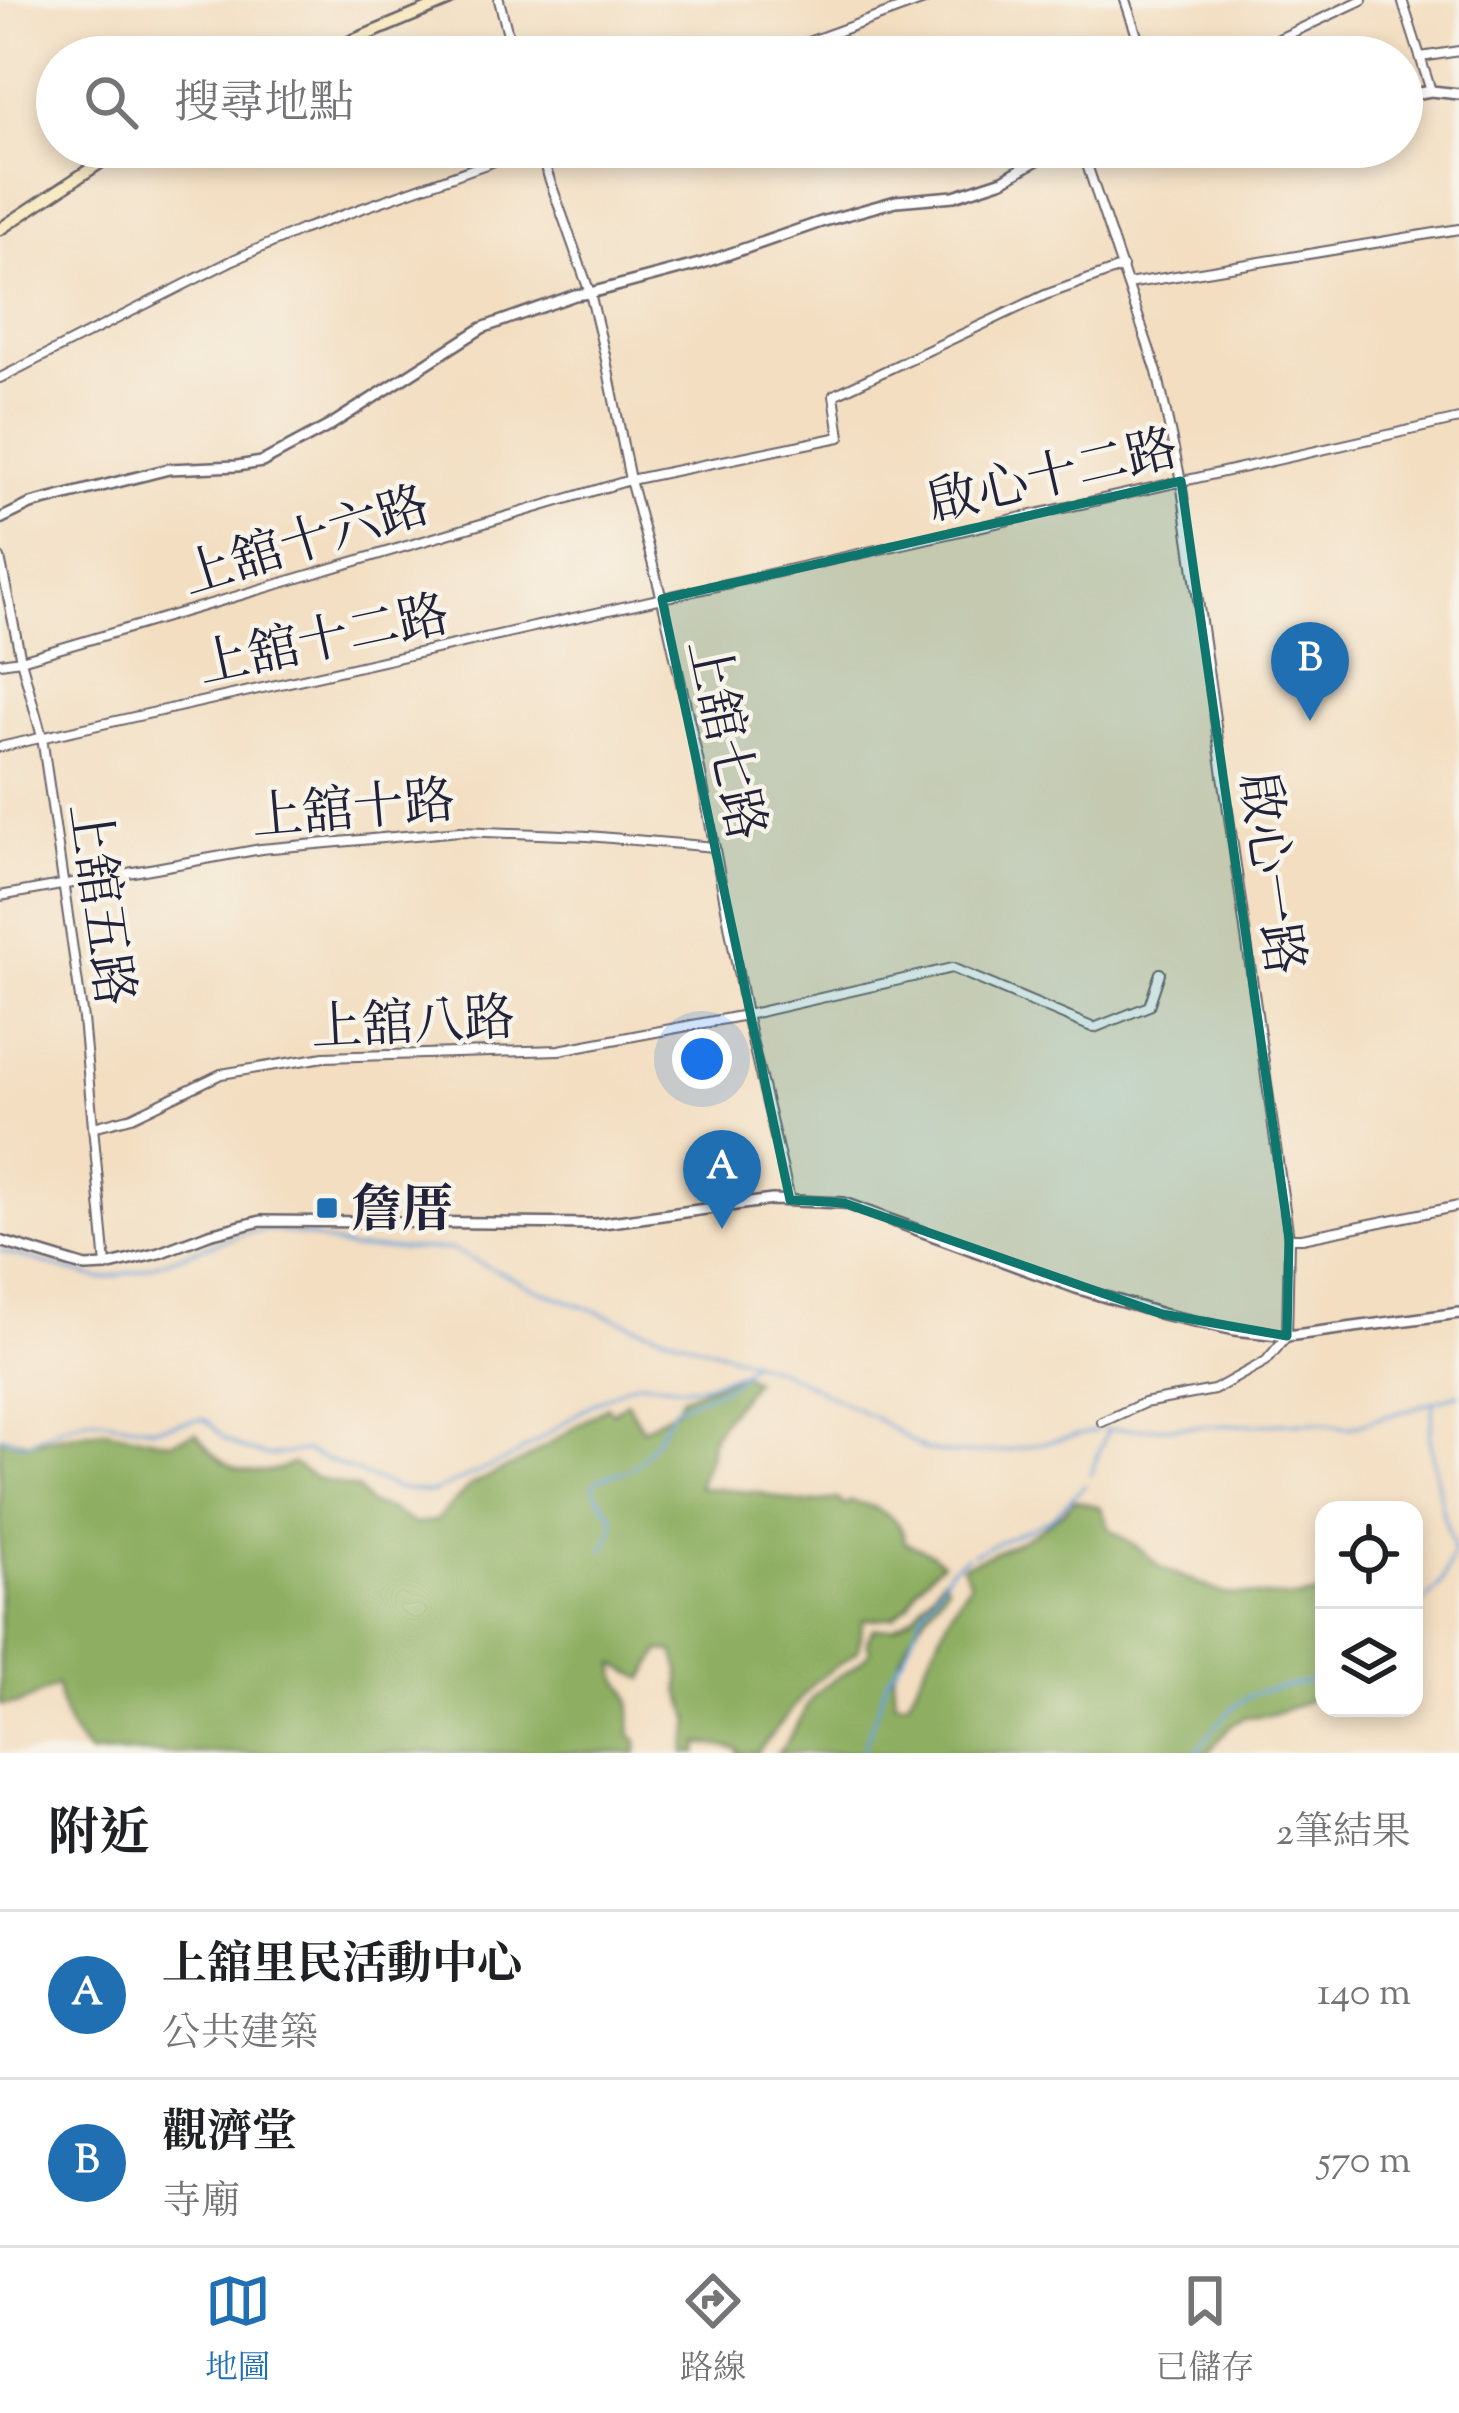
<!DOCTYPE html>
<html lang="zh-TW">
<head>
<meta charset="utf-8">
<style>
  :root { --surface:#fff; --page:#f2f2f2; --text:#202124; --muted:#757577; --line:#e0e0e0; --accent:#1f6fb2 }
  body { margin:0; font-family:"Sorts Mill Goudy","Noto Serif TC",serif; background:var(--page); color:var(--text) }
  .controls { position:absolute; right:36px; bottom:36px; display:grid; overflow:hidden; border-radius:24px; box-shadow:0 6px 18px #0003 }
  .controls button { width:108px; height:108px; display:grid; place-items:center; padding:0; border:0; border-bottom:3px solid var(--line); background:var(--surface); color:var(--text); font:60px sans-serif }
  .you { position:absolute; left:702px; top:1059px; width:42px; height:42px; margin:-30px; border:9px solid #fff; border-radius:50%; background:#1a73e8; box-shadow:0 0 0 18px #1a73e833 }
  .badge { display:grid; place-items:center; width:78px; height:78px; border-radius:50%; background:var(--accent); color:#fff; font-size:39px; font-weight:700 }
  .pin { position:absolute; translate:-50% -99px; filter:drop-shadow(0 3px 6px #0008) }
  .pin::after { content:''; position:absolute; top:63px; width:42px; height:36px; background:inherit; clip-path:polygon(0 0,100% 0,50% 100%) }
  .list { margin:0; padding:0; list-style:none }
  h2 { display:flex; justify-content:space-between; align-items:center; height:156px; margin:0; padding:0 48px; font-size:51px }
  h2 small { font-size:39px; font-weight:400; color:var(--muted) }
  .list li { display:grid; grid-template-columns:78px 1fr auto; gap:36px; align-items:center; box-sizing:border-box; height:168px; padding:0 48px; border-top:3px solid var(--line) }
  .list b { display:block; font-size:45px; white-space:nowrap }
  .list p { margin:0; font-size:39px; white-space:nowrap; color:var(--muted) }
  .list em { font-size:39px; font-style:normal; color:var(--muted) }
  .icon { flex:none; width:66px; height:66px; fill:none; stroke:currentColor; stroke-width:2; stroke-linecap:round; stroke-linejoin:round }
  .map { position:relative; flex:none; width:1459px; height:1753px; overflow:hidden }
  .search { position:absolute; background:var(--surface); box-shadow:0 6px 18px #0003; left:36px; right:36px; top:36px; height:132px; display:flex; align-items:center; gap:30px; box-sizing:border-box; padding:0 42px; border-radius:66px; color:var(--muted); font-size:45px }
  .sheet { height:492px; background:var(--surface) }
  nav { display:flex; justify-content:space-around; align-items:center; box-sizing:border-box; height:168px; border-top:3px solid var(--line); background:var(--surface); font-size:33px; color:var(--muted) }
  nav a { display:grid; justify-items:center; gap:6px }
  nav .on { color:var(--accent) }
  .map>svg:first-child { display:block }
  .forest { fill:#8eaf62; stroke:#58684e; stroke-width:3 }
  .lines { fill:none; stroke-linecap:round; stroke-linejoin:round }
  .stream { stroke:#6ca2d9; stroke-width:3 }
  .minor-casing { stroke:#6b646a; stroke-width:12 }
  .tertiary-casing { stroke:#6b646a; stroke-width:14 }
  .secondary-casing { stroke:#6b646a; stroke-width:15 }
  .minor { stroke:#fff; stroke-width:8 }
  .tertiary { stroke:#fff; stroke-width:9 }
  .secondary { stroke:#f6e9c3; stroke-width:10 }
  .marked { fill:#0f766e; fill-opacity:0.2; stroke:#0f766e; stroke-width:9; stroke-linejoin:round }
  .poi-dot { fill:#1f6fb2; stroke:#f7f3e8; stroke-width:4.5 }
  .labels { text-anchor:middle; stroke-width:9; stroke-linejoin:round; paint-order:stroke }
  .street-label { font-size:51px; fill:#22223b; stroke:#f7f3e8 }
  .poi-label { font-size:51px; font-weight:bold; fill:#22223b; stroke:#f7f3e8; text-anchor:start }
</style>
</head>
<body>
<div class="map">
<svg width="1459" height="1753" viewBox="0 0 1459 1753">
  <rect width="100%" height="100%" fill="#f7f3e8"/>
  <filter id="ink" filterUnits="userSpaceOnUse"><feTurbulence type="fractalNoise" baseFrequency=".00833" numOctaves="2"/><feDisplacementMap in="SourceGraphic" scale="24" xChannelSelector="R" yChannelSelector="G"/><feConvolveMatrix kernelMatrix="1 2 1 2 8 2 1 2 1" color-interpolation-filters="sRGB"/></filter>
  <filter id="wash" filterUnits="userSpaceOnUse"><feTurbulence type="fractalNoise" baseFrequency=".004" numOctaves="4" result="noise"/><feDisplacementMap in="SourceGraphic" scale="48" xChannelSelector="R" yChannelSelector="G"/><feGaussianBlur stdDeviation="2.7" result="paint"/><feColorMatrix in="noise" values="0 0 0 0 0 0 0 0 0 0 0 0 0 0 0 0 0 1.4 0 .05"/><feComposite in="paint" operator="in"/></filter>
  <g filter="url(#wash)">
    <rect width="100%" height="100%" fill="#f3dec1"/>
    <!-- forest -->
    <path class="forest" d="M 742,1374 L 754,1380 L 719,1425 L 711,1440 L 709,1457 L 698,1487 L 760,1493 L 802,1503 L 838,1499 L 845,1506 L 850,1501 C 873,1505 902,1517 905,1542 L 932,1554 L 942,1562 L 917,1587 L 909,1604 L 894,1617 L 863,1620 L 858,1651 L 814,1682 L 757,1753 L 738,1753 L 738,1749 L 700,1743 L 697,1753 L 685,1753 L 691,1721 L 680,1691 L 680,1671 L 674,1652 L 660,1651 L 644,1679 L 615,1664 C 616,1681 621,1678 627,1692 C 632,1702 632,1722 630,1734 L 637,1741 L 637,1753 L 89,1753 C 69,1731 61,1714 57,1685 L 20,1704 L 0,1705 L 0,1437 L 28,1442 L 104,1430 L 170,1442 L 196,1433 C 223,1470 250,1482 293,1464 L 316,1478 L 357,1489 L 369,1504 L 388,1509 L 415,1524 L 435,1521 L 471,1485 L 525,1460 L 607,1406 L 612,1413 L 627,1402 L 643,1429 L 676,1409 L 682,1397 Z
      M 1075,1500 L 1101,1508 L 1110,1529 L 1143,1551 L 1161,1568 L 1224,1594 L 1298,1598 L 1324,1593 L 1324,1691 L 1299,1705 L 1269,1715 L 1245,1717 L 1231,1726 L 1208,1753 L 777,1753 C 797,1736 802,1704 822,1688 C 838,1675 857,1669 870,1652 L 867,1641 L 873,1629 L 894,1628 L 915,1614 L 943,1578 L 947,1585 L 910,1637 L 893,1674 L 895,1702 L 908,1701 L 953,1608 L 970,1582 L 962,1566 C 1004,1549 1044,1534 1075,1500 Z"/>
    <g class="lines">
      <!-- stream -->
      <path class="stream" d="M 0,1251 L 101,1279 L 137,1271 L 242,1234 L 268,1230 L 311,1237 L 352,1249 L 450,1249 L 533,1288 L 639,1327 L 778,1369 L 875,1418 L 925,1450 L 955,1454 L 1006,1451 L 1096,1431
        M 1104,1430 L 1316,1422 L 1348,1428 L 1459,1394
        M 0,1436 L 26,1444 L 59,1428 L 91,1418 L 154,1428 L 202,1419 L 209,1422 L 223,1438 L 243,1449 L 268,1456 L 305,1451 L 396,1488 L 431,1493 L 515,1456 L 587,1407 L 629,1385 L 640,1382 L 684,1387 L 704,1385 L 743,1371 L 752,1361
        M 1090,1475 L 1107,1432
        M 603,1551 L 613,1529 L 614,1517 L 594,1491 L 594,1482 C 606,1474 621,1475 633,1467 C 644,1461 668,1420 674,1408 C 698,1394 725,1395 743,1372
        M 973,1554 L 1050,1519 L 1085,1485
        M 1414,1613 L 1441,1584 L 1454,1550 L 1442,1510 L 1430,1438 L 1433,1404
        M 862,1753 L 888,1677 L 904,1656 L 921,1615 L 951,1568 L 967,1557
        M 1196,1753 C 1212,1731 1233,1700 1259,1692 C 1280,1684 1306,1688 1324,1674"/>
    </g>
  </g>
  <g filter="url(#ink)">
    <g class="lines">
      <defs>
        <path id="minor" d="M 499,0 L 514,57
          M 1125,0 L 1144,57
          M 1402,0 L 1431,91
          M 767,57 L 924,0
          M 1240,57 L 1362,0
          M 1421,57 L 1459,51
          M 538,147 L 590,293 L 605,355 L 630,480 L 662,599 L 698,759 L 746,1015 L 790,1200
          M 1081,147 L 1157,372 L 1181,481 L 1289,1238 L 1287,1336 L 1266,1361 L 1214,1390 L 1144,1403 L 1102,1422
          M 1128,284 L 1459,229
          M 0,378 L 233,260 L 301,230 L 534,147
          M 0,558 L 21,660 L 42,737 L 83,1019 L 106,1266
          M 0,663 L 21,660 L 630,480 L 840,437 L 834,395 L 1045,295 L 1123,267
          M 0,747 L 1459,419
          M 0,896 L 261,849 L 460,831 L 588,836 L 715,847
          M 93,1127 L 132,1117 L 221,1074 L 324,1057 L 559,1050 L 746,1015 L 952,968 L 1094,1028 L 1149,1006 L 1160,973
          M 1289,1238 L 1302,1238 L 1459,1206"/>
        <path id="tertiary" d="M 1402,96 L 1431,91 L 1459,94
          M 0,519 L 31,504 L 169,469 L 237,466 L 262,462 L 329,426 L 482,328 L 575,295 L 590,293 L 703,263 L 821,222 L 896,201 L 954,196 L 1003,180 L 1059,147
          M 0,1241 L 86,1267 L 106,1266 L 159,1253 L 209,1234 L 261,1221 L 596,1224 L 772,1200 L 844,1203 L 1076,1288 L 1162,1314 L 1235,1330 L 1287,1336 L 1459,1313"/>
        <path id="secondary" d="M 313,57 L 450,0
          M 0,229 L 124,147"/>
      </defs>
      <!-- minor casing -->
      <use href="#minor" class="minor-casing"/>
      <!-- tertiary casing -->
      <use href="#tertiary" class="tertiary-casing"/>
      <!-- secondary casing -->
      <use href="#secondary" class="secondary-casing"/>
      <!-- minor -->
      <use href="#minor" class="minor"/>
      <!-- tertiary -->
      <use href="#tertiary" class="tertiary"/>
      <!-- secondary -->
      <use href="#secondary" class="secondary"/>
    </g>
  </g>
  <!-- marked area -->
  <path class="marked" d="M 1181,481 L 1289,1238 L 1287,1336 L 1162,1314 L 844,1203 L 790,1200 L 662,599 Z"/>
  <!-- markers -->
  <rect class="poi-dot" x="315" y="1196" width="24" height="24" rx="6"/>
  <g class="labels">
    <!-- street labels -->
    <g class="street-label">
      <text transform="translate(1052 474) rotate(-13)" y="18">啟心十二路</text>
      <text transform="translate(305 539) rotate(-17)" y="18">上舘十六路</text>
      <text transform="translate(323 638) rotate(-12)" y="18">上舘十二路</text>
      <text transform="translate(728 739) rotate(78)" y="18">上舘七路</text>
      <text transform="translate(353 807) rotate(-5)" y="18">上舘十路</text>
      <text transform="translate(1273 873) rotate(82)" y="18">啟心一路</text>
      <text transform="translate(103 904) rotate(82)" y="18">上舘五路</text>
      <text transform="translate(413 1021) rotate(-3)" y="18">上舘八路</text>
    </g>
    <!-- poi labels -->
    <g class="poi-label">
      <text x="351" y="1226">詹厝</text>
    </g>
  </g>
</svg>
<div class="controls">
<button><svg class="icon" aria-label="locate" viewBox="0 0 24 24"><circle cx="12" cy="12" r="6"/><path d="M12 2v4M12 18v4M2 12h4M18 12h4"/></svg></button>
<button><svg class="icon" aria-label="layers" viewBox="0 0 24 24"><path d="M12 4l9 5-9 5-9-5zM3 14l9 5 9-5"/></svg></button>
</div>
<div class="you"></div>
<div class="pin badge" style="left:722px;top:1229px">A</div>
<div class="pin badge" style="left:1310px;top:721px">B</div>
<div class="search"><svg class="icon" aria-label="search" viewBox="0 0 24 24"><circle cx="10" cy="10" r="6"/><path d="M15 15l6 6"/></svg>搜尋地點</div>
</div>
<section class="sheet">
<h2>附近<small>2筆結果</small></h2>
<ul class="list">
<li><span class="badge">A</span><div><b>上舘里民活動中心</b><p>公共建築</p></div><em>140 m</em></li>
<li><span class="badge">B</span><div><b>觀濟堂</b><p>寺廟</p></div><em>570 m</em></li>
</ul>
</section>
<nav>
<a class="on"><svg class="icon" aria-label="map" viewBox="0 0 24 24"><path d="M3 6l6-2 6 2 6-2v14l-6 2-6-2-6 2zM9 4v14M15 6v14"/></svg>地圖</a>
<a><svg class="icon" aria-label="directions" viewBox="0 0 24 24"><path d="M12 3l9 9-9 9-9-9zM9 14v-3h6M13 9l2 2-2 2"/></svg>路線</a>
<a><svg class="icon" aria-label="saved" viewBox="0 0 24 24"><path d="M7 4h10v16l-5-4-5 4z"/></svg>已儲存</a>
</nav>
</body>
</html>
